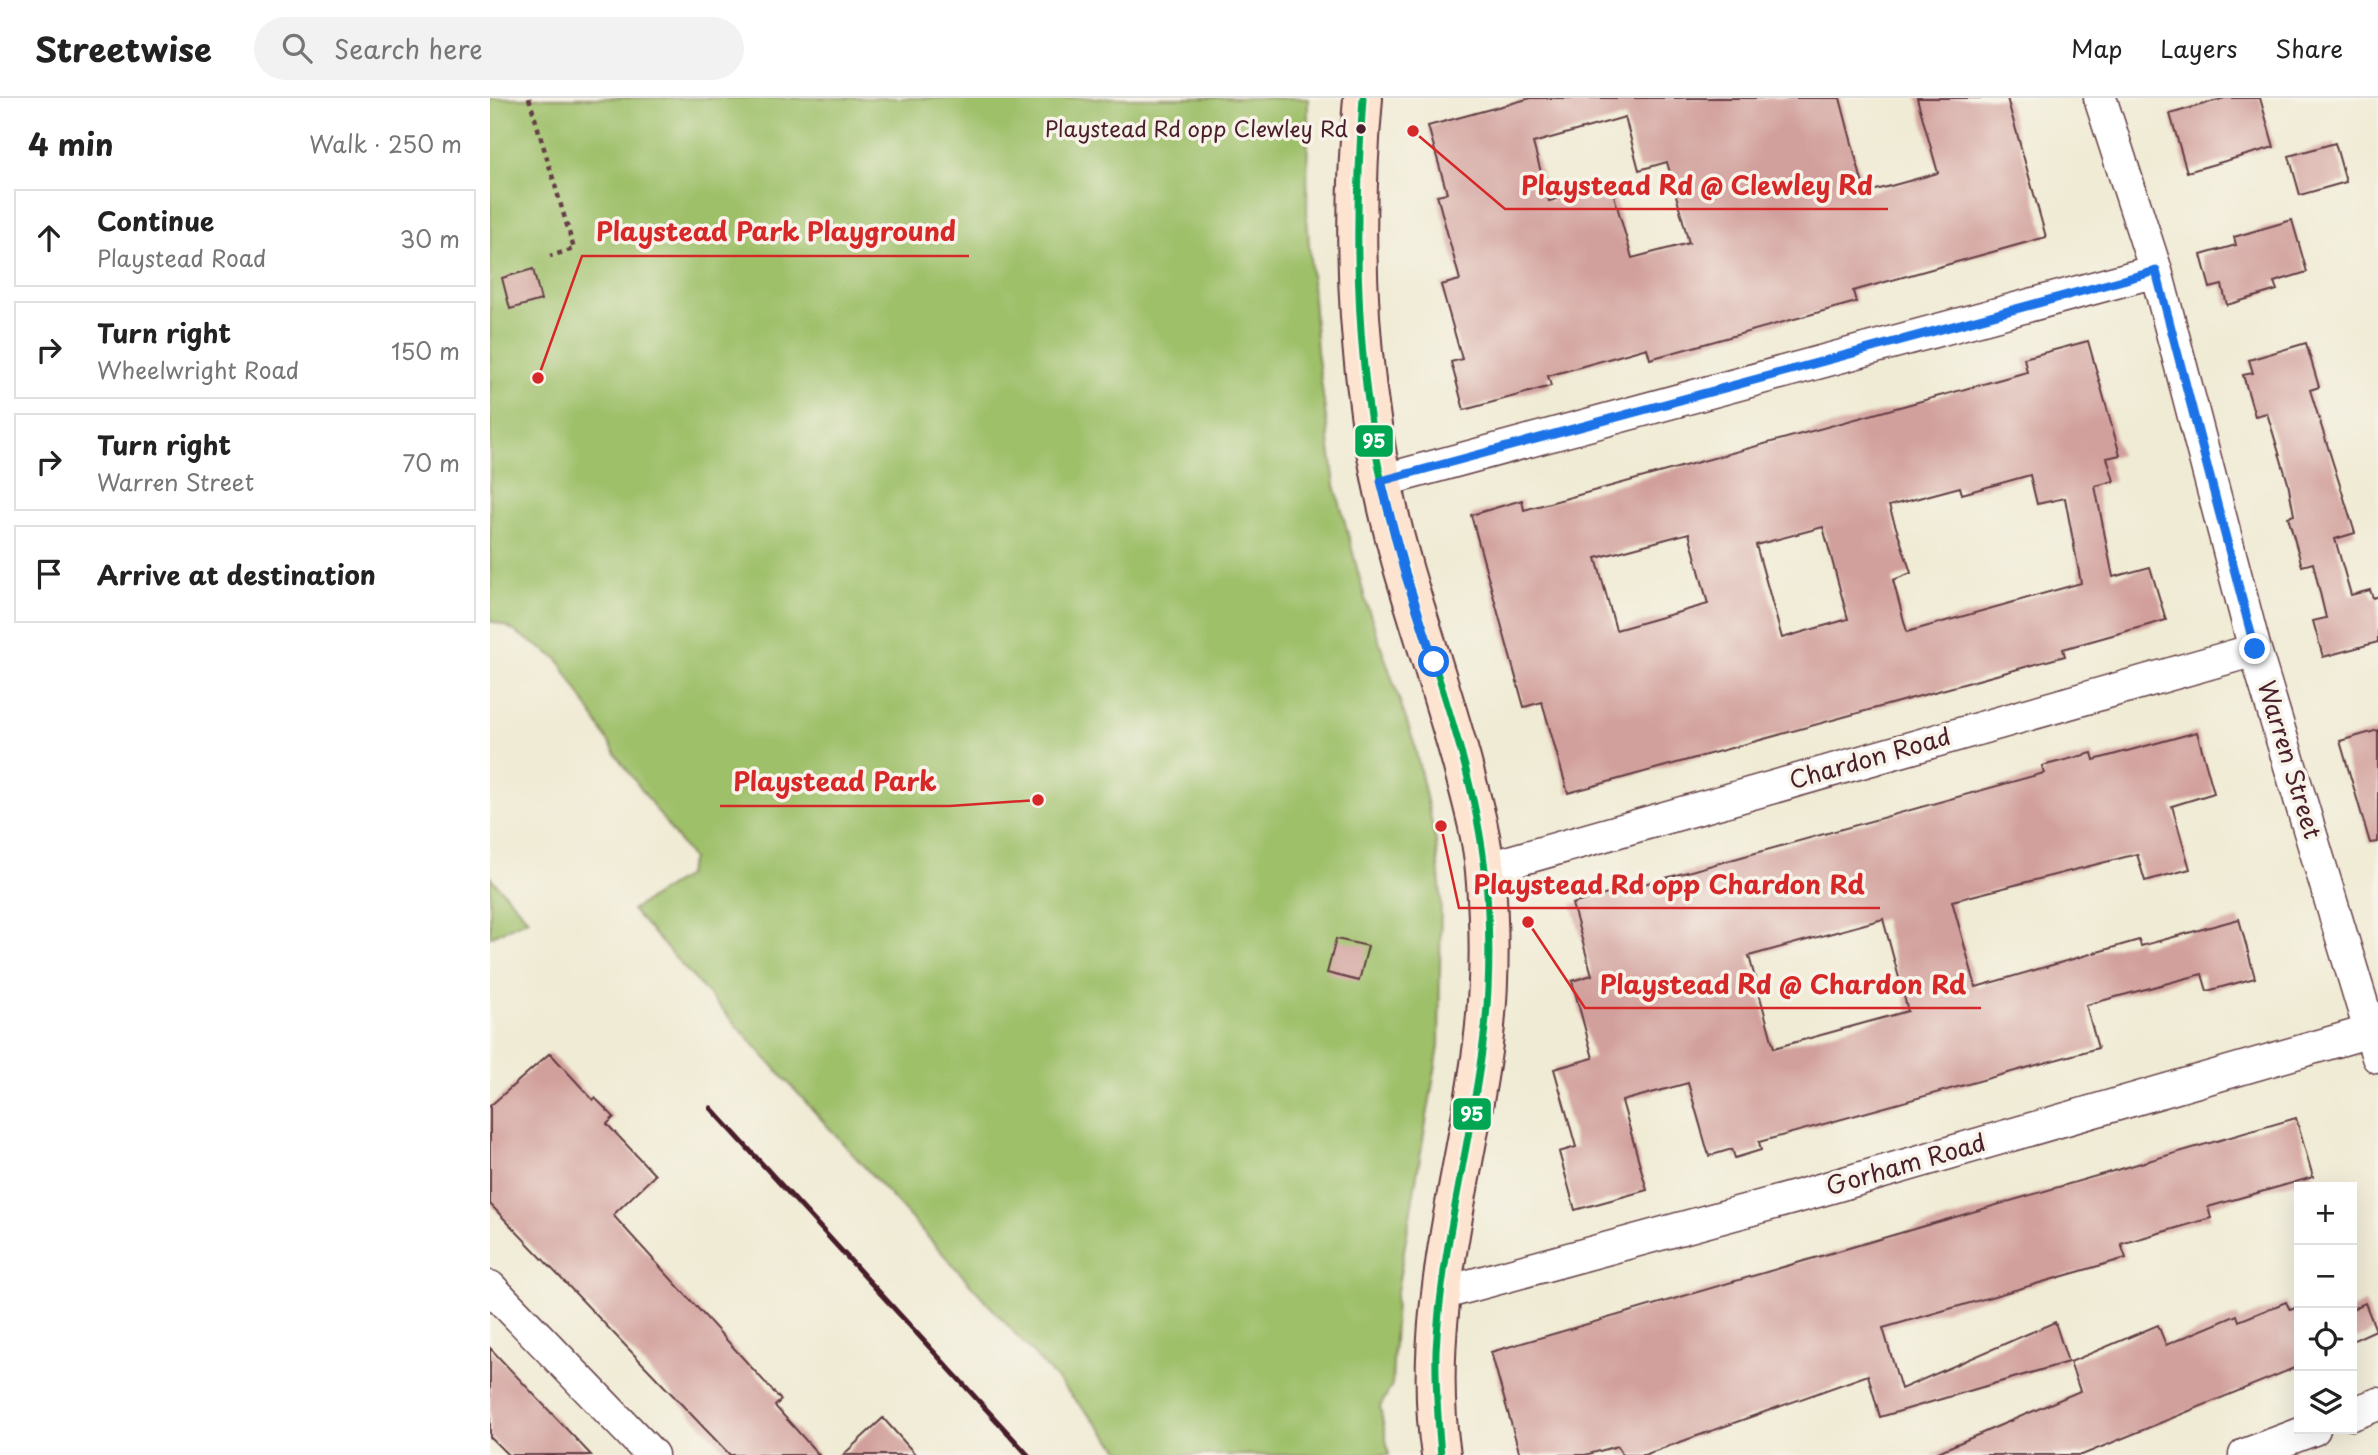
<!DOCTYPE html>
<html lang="en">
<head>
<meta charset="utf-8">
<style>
  :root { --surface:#fff; --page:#f2f2f2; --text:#222; --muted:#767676; --line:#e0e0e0 }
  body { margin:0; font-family:"Playpen Sans",sans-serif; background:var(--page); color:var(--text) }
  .controls { position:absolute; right:21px; bottom:21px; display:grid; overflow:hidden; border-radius:0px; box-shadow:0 7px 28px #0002 }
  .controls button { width:63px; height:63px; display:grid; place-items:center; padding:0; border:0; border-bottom:2px solid var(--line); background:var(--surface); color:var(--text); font:35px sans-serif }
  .stop { position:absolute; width:21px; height:21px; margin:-16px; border:5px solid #1a73e8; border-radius:50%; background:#fff }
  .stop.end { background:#1a73e8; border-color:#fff; box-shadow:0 2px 7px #0008 }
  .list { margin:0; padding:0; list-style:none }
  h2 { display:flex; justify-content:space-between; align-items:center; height:91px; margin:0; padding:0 28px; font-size:30px }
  h2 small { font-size:23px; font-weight:400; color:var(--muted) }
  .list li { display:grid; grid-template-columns:46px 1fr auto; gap:21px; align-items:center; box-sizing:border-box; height:98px; margin:0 14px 14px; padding:0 14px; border:2px solid var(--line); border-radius:0px }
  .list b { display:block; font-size:26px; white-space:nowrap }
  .list p { margin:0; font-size:23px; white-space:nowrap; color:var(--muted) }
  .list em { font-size:23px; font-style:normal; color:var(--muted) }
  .icon { flex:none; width:38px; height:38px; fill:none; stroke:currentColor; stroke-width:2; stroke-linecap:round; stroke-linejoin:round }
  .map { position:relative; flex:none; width:1888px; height:1357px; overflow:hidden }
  header { display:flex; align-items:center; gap:42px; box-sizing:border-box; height:98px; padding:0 35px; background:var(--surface); border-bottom:2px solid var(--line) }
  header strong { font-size:33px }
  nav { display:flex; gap:38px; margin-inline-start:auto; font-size:24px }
  .search { width:490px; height:63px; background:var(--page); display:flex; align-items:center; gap:18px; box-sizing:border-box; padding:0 24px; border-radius:38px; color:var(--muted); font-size:26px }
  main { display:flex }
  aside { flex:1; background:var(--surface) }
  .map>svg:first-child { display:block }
  .green { fill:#9ec069; stroke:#74704a; stroke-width:2 }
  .building { fill:#d2a09c; fill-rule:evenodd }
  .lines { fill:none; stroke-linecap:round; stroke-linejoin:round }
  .minor-casing { stroke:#633e44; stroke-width:35 }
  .secondary-casing { stroke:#633e44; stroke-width:42 }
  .path { stroke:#633e44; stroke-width:4.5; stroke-dasharray:5 5; stroke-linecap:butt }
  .minor { stroke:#fff; stroke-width:32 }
  .secondary { stroke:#fde4d1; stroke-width:38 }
  .rail { stroke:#4a1f2b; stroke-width:5 }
  .bus-1-casing { stroke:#f7f3e8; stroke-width:12 }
  .bus-1 { stroke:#00a651; stroke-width:7 }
  .route { stroke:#1a73e8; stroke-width:9 }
  .bus-dot { fill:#4a1f2b; stroke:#f7f3e8; stroke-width:2.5 }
  .labels { text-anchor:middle; stroke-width:7; stroke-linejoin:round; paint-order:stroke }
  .bus-label { font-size:22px; fill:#4a1f2b; stroke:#f7f3e8; text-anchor:end }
  .street-label { font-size:24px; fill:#4a1f2b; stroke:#f7f3e8 }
  .leader { fill:none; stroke:#d62828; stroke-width:2.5 }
  .callout-dot { fill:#d62828; stroke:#f7f3e8; stroke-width:2.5 }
  .callout-label { font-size:26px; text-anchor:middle; font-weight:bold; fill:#d62828; stroke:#f7f3e8; stroke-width:7; stroke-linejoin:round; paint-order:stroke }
  .line-badge { stroke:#f7f3e8; stroke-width:2.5 }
  .badge-label { font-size:19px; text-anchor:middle; font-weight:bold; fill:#fff }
</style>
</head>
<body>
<header>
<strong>Streetwise</strong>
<div class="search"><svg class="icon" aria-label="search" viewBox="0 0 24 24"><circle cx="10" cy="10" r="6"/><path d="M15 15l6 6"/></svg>Search here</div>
<nav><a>Map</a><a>Layers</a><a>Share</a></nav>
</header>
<main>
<aside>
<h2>4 min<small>Walk · 250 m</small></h2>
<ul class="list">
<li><svg class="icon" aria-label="ahead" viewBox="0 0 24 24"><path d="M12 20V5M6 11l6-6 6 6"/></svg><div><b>Continue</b><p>Playstead Road</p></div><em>30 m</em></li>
<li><svg class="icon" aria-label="right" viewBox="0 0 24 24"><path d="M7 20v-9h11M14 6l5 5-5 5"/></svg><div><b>Turn right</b><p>Wheelwright Road</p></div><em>150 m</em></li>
<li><svg class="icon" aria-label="right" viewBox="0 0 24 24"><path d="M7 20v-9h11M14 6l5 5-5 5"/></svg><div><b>Turn right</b><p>Warren Street</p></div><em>70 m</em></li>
<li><svg class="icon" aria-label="arrive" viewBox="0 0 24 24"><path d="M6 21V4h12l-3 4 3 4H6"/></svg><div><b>Arrive at destination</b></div></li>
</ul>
</aside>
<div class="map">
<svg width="1888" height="1357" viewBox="0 0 1888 1357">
  <rect width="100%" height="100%" fill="#f7f3e8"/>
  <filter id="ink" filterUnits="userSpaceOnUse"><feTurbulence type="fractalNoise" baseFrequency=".0143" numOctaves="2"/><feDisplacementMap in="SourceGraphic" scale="14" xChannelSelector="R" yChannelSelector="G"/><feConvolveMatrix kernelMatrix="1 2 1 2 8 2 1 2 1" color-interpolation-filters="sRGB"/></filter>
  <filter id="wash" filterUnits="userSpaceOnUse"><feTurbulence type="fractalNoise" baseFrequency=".00686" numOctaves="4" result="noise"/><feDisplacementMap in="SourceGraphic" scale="28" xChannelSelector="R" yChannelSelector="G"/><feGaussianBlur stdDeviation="1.57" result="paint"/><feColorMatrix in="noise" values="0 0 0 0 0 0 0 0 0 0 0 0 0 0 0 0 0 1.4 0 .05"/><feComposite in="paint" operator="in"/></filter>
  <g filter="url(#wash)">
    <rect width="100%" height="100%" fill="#f0ebd4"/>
    <!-- green -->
    <path class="green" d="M 0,0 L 818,0 L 817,120 L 827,253 L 845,387 L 876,504 L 924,645 L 946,744 L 951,797 L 949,949 L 906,1199 L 902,1287 L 890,1309 L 899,1357 L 635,1357 L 142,812 L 196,778 L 202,761 L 129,661 L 68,561 L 16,528 L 0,523 Z
      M 0,779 L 38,821 L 0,839 Z"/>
    <g id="blocks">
      <!-- building -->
      <path class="building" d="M 1041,0 L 1350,0 L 1375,95 L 1448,75 L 1427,0 L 1517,0 L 1556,139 L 1363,193 L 1366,204 L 1160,261 L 1157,250 L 1058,278 L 1061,288 L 974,312 L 961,264 L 972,261 L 951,187 L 970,182 L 947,97 L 957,95 L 938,28 ZM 1135,19 L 1149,72 L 1177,64 L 1199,145 L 1142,160 L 1121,87 L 1059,103 L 1043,45 Z
        M 1735,0 L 1770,0 L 1784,49 L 1697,74 L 1680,16 Z
        M 1845,45 L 1856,84 L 1810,97 L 1799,58 Z
        M 1802,122 L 1817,174 L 1784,184 L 1787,192 L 1737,207 L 1732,187 L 1720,190 L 1711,157 L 1746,147 L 1744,139 Z
        M 43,171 L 51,202 L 20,211 L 12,180 Z
        M 1598,243 L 1630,357 L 1617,360 L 1624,383 L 1605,388 L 1623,479 L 1660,469 L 1676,522 L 1573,551 L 1575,558 L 1078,695 L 1052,604 L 1034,609 L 981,417 L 1032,402 L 1034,412 L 1537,274 L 1534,260 ZM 1540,377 L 1547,406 L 1575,400 L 1591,485 L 1417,534 L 1403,482 L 1421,475 L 1399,408 L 1470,389 L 1472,396 ZM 1333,429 L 1358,521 L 1292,540 L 1266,447 ZM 1199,435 L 1218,506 L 1126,532 L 1106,460 Z
        M 1816,245 L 1829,289 L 1820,292 L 1865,435 L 1845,441 L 1861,497 L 1880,492 L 1883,500 L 1888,498 L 1888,544 L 1833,559 L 1823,523 L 1836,520 L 1823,465 L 1812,468 L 1798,419 L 1804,417 L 1798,385 L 1777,315 L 1765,318 L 1753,277 L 1763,275 L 1759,262 Z
        M 1888,632 L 1888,744 L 1880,745 L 1850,643 Z
        M 1707,634 L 1724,695 L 1682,708 L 1700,771 L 1655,783 L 1647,756 L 1462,803 L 1486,889 L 1649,842 L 1651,848 L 1749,821 L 1765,880 L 1717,893 L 1712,876 L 1596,907 L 1608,950 L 1269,1044 L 1271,1052 L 1245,1060 L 1242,1051 L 1219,1058 L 1198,985 L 1132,1003 L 1157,1092 L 1085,1112 L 1069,1054 L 1086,1049 L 1064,971 L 1103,960 L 1082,883 L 1102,877 L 1082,806 L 1554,675 L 1552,668 L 1602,655 L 1604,662 ZM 1393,821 L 1418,913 L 1284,950 L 1259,858 Z
        M 846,841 L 878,848 L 869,883 L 837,875 Z
        M 60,955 L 103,1002 L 105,1000 L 124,1019 L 117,1026 L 165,1077 L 123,1117 L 291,1302 L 285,1308 L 329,1357 L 240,1357 L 0,1106 L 0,1008 Z
        M 1806,1020 L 1823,1079 L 1718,1109 L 1721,1120 L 1631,1146 L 1636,1160 L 1393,1230 L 1411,1291 L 1565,1224 L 1578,1264 L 1390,1319 L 1378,1277 L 1154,1357 L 1132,1357 L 1128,1348 L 1095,1357 L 1030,1357 L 1001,1254 Z
        M 1796,1204 L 1800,1212 L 1809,1209 L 1809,1268 L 1592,1357 L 1441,1357 L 1590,1293 L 1580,1264 L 1668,1227 L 1676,1247 L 1747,1217 L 1749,1223 Z
        M 1875,1205 L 1886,1232 L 1862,1243 L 1862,1211 Z
        M 0,1250 L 101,1357 L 18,1357 L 0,1339 Z
        M 393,1320 L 426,1357 L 353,1357 Z"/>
    </g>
  </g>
  <g filter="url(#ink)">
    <use href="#blocks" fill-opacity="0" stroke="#633e44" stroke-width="2"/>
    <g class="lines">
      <defs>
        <path id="minor" d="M 1610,0 L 1666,173 L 1765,552 L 1888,959
          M 891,383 L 1666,173
          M 995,771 L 1765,552
          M 0,1189 L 162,1357
          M 950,1196 L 1313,1097 L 1881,933
          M 1862,1316 L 1888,1306
          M 1755,1357 L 1824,1331"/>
        <path id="secondary" d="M 873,0 C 859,160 869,318 914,473 C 933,537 954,600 972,665 C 981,700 992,737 995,773 C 1000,829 1000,890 993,946 C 975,1082 930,1219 951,1357"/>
      </defs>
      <!-- minor casing -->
      <use href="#minor" class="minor-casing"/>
      <!-- secondary casing -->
      <use href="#secondary" class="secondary-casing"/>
      <!-- path -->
      <path class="path" d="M 39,0 L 84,151 L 60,158"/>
      <!-- minor -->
      <use href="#minor" class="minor"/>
      <!-- secondary -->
      <use href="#secondary" class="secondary"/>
      <!-- rail -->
      <path class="rail" d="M 221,1010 L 538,1357"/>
      <defs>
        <path id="bus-1" d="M 873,0 C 863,140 865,282 900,419 C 931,543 988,666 997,794 C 1000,844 1000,896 993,946 C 980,1049 951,1150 946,1253 C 945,1288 948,1322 951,1357"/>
      </defs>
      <!-- bus-1 casing -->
      <use href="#bus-1" class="bus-1-casing"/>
      <!-- bus-1 -->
      <use href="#bus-1" class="bus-1"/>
    </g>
  </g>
  <g class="lines" filter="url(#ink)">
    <!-- route -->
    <path class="route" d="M 944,564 L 914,472 L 891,383 L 1666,173 L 1765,551"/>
  </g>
  <!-- markers -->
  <circle class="bus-dot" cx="871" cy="31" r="6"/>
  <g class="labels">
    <!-- bus labels -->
    <g class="bus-label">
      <text x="858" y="39">Playstead Rd opp Clewley Rd</text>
    </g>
    <!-- street labels -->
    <g class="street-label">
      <text transform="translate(1380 661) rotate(-16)" y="8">Chardon Road</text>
      <text transform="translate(1799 662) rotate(73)" y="8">Warren Street</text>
      <text transform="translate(1416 1067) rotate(-16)" y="8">Gorham Road</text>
    </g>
  </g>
  <!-- callouts -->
  <path class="leader" d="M923 33L1015 111H1398M48 280L92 158H479M548 702L460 708H230M951 728L969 810H1390M1038 824L1095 910H1491"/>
  <g class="callout-dot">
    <circle cx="923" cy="33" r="7"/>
    <circle cx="48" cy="280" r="7"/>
    <circle cx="548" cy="702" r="7"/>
    <circle cx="951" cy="728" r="7"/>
    <circle cx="1038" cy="824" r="7"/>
  </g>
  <g class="callout-label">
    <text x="1207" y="97">Playstead Rd @ Clewley Rd</text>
    <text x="286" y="143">Playstead Park Playground</text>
    <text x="345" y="693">Playstead Park</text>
    <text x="1179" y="796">Playstead Rd opp Chardon Rd</text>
    <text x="1293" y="896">Playstead Rd @ Chardon Rd</text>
  </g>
  <g class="line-badge">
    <rect x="864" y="326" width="40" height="34" rx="7" fill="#00a651"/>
    <rect x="962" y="999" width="40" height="34" rx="7" fill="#00a651"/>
  </g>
  <g class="badge-label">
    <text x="884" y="350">95</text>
    <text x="982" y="1023">95</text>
  </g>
</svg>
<div class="controls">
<button>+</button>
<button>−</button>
<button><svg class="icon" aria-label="locate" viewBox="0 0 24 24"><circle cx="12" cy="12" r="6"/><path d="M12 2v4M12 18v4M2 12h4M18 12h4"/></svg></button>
<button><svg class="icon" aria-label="layers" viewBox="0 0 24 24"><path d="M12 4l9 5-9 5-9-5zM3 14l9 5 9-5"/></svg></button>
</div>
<div class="stop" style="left:944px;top:564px"></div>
<div class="stop end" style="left:1765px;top:551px"></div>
</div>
</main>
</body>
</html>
